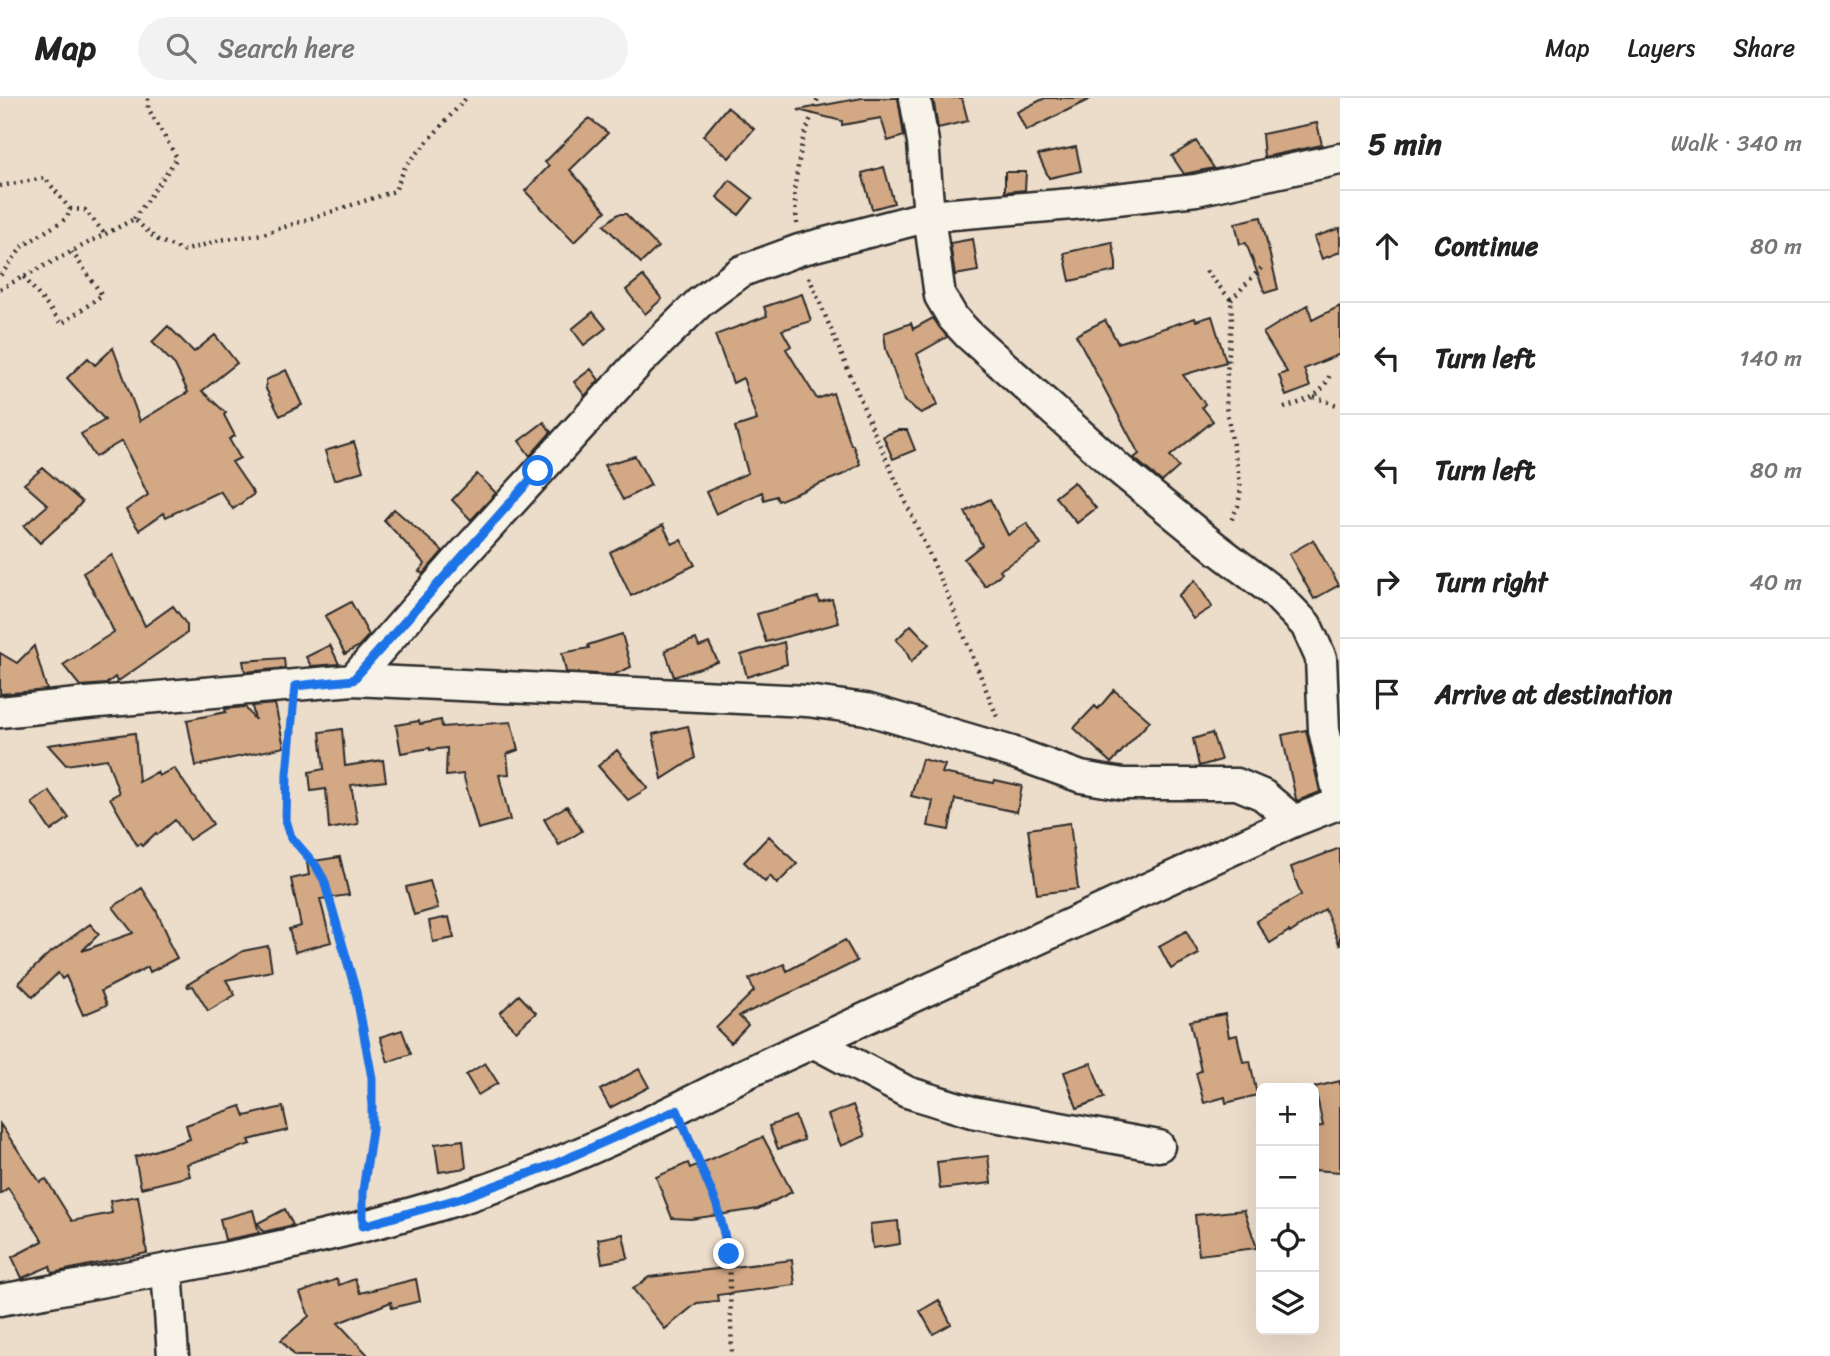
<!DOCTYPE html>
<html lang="en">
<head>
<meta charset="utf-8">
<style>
  :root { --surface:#fff; --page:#f2f2f2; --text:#222; --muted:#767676; --line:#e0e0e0 }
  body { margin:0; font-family:Sriracha,sans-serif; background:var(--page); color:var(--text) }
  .controls { position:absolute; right:21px; bottom:21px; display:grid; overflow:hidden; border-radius:10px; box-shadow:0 7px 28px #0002 }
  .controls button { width:63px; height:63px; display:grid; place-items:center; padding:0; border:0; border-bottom:2px solid var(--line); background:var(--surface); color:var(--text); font:35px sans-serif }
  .stop { position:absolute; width:21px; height:21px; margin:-16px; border:5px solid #1a73e8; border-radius:50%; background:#fff }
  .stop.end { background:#1a73e8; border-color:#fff; box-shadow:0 2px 7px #0008 }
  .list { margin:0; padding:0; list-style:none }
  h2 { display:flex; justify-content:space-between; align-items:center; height:91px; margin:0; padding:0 28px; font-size:30px }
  h2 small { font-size:23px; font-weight:400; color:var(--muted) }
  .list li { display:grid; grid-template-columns:46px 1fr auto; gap:21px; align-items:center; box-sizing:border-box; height:112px; padding:0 28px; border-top:2px solid var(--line) }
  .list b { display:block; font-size:26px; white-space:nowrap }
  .list em { font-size:23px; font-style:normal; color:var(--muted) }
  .icon { flex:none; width:38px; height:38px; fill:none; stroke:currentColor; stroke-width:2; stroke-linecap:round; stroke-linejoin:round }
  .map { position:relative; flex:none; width:1340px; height:1258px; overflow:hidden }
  header { display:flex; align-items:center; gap:42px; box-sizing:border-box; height:98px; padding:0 35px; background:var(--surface); border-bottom:2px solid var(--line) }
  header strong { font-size:33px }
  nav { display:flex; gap:38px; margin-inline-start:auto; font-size:24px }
  .search { width:490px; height:63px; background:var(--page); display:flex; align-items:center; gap:18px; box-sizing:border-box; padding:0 24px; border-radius:38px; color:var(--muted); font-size:26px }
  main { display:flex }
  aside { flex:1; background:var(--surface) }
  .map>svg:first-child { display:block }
  .building { fill:#d3a884; stroke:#2b2b2b; stroke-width:2 }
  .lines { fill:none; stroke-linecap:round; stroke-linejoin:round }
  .street-casing { stroke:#2b2b2b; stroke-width:35 }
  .path { stroke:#2b2b2b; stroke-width:4.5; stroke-dasharray:2 5; stroke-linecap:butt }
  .street { stroke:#f7f3e8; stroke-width:30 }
  .route { stroke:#1a73e8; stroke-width:9 }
</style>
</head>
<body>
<header>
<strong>Map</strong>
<div class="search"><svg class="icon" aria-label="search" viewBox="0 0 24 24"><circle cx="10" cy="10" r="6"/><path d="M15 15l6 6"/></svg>Search here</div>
<nav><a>Map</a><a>Layers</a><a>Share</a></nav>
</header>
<main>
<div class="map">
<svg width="1340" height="1258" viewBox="0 0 1340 1258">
  <rect width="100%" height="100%" fill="#ecdcca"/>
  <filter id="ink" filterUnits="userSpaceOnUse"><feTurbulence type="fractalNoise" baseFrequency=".0143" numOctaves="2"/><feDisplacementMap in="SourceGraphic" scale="14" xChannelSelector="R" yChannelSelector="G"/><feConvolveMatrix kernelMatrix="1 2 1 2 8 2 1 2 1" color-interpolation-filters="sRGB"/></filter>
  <g filter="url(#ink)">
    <!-- building -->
    <path class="building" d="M 862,0 L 898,0 L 904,38 L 888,43 L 881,20 L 842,27 L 842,23 L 798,12 Z
      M 933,0 L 962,0 L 968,23 L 938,30 Z
      M 1045,0 L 1092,0 L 1026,33 L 1017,14 Z
      M 727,9 L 754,31 L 729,60 L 703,38 Z
      M 589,20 L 608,35 L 570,72 L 606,113 L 574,144 L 525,93 L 549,68 L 545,64 Z
      M 1317,25 L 1322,47 L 1264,59 L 1262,36 Z
      M 1196,43 L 1214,70 L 1184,76 L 1172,58 Z
      M 1076,49 L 1081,73 L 1049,80 L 1038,57 Z
      M 884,69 L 894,105 L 872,111 L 862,75 Z
      M 1005,74 L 1026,74 L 1025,92 L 1005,94 Z
      M 730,82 L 753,100 L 739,117 L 717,99 Z
      M 618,116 L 626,116 L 658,149 L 641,165 L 604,127 Z
      M 1261,119 L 1278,191 L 1265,195 L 1246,145 L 1240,146 L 1235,125 Z
      M 1340,130 L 1340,154 L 1322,161 L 1314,139 Z
      M 973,141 L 978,173 L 955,177 L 950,145 Z
      M 1112,144 L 1116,164 L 1116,173 L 1070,183 L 1064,155 Z
      M 643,178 L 662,201 L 645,216 L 626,192 Z
      M 802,196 L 811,223 L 782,232 L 791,248 L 786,251 L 817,301 L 833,295 L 851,347 L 853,347 L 860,366 L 844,376 L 778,403 L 776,398 L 764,402 L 762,394 L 716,416 L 706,394 L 748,375 L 735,329 L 757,322 L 743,280 L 733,285 L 715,237 L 767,218 L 764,209 Z
      M 1308,207 L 1312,222 L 1340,208 L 1340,256 L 1304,271 L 1310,289 L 1286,298 L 1279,277 L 1287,274 L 1263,235 Z
      M 593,214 L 606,230 L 584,247 L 572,231 Z
      M 1212,218 L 1226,264 L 1183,277 L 1205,306 L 1202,309 L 1213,323 L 1170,358 L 1179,369 L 1162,384 L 1134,360 L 1139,356 L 1076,237 L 1105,222 L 1118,245 L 1195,220 L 1196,223 Z
      M 933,220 L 947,239 L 917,256 L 938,307 L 921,315 L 904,303 L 886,251 L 884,235 L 911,225 L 913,231 Z
      M 168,228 L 194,254 L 215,237 L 237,265 L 202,293 L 226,315 L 224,317 L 235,338 L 229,341 L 240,360 L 232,364 L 254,396 L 233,411 L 220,393 L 166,419 L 164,415 L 139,432 L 126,412 L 148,397 L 122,343 L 95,359 L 81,336 L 105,322 L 67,280 L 88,260 L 95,267 L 113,250 L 140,323 L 188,294 L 175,267 L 152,244 Z
      M 591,271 L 599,282 L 585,298 L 574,284 Z
      M 286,272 L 302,307 L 280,318 L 266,291 L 266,282 Z
      M 544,324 L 551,334 L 530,358 L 519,343 Z
      M 898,332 L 907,332 L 915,352 L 893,361 L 883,338 Z
      M 354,344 L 363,373 L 334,382 L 325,353 Z
      M 635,358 L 651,387 L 623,402 L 604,367 Z
      M 43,370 L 82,404 L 69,419 L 40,445 L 24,428 L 48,407 L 24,386 Z
      M 477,376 L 496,395 L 471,422 L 452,402 Z
      M 1074,384 L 1096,410 L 1077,425 L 1055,399 Z
      M 990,401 L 1008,437 L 1027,425 L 1041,447 L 1000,472 L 1002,475 L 985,488 L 964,461 L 982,447 L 965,414 Z
      M 394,411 L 443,453 L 423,476 L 419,473 L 425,466 L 384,422 Z
      M 663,427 L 672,446 L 681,442 L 695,467 L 631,498 L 610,454 Z
      M 1313,442 L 1339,487 L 1314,501 L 1289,456 Z
      M 112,457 L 145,528 L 173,508 L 187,527 L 187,535 L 117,584 L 115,579 L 106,586 L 80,588 L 63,567 L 114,534 L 101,507 L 83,475 Z
      M 1195,482 L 1212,509 L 1193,521 L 1178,498 Z
      M 818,499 L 820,504 L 832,501 L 839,525 L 766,544 L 757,516 Z
      M 351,504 L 369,537 L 359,548 L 345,556 L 325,518 Z
      M 911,527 L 929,546 L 911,564 L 905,551 L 896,542 Z
      M 622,536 L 631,569 L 613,577 L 566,574 L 562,555 L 589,550 L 588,547 Z
      M 696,541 L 699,549 L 709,545 L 718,564 L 674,579 L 665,552 Z
      M 784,544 L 787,566 L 747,579 L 741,557 Z
      M 330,547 L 339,566 L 311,568 L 306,559 Z
      M 34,548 L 47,592 L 0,596 L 0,555 L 17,565 Z
      M 284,560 L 285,570 L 245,574 L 243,563 Z
      M 1114,592 L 1150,623 L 1111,665 L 1074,630 L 1095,608 L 1098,611 Z
      M 275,606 L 284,649 L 196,668 L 187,622 L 226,614 L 225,611 L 245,609 L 255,622 L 252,608 Z
      M 441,622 L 442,629 L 511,624 L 518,652 L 507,656 L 509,676 L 499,677 L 510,722 L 478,731 L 463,676 L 446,678 L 447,650 L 430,652 L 430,650 L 401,655 L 396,627 L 419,623 L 420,626 Z
      M 688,628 L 695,660 L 662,681 L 653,636 Z
      M 342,631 L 345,668 L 383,662 L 386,683 L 351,687 L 358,726 L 329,731 L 326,691 L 311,693 L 309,674 L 324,671 L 320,634 Z
      M 1306,632 L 1320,694 L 1297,703 L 1296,701 L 1282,637 Z
      M 135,635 L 139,684 L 157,674 L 159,678 L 174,670 L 213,726 L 189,742 L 175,722 L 157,737 L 156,735 L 142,748 L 140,746 L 137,747 L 110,700 L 119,695 L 107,661 L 66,667 L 48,647 Z
      M 1212,635 L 1221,662 L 1199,668 L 1193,641 Z
      M 617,652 L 648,690 L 628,702 L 598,668 Z
      M 922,661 L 945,667 L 942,675 L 994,685 L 995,682 L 1022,688 L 1017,714 L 955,701 L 949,732 L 928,728 L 933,703 L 911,698 Z
      M 49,693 L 69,720 L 51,733 L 32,705 Z
      M 567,708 L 582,733 L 559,747 L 544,721 Z
      M 1070,725 L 1078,791 L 1037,796 L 1028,731 Z
      M 769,738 L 797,766 L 777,786 L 770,778 L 765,784 L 744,764 Z
      M 1340,750 L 1340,848 L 1325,811 L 1290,835 L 1289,833 L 1270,845 L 1256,823 L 1301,797 L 1291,769 Z
      M 340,759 L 349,797 L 320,801 L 331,844 L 295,854 L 289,831 L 301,828 L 291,781 L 309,777 L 307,764 Z
      M 430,783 L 438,810 L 414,817 L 406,789 Z
      M 142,790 L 156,812 L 169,840 L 167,841 L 177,860 L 150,874 L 148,869 L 101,893 L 107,907 L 83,917 L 66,878 L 62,881 L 58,875 L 33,899 L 19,885 L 46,858 L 90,826 L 99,836 L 82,853 L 133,835 L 113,809 Z
      M 449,819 L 454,840 L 433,844 L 429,823 Z
      M 1186,833 L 1199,856 L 1171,871 L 1159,848 Z
      M 845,842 L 857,863 L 823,880 L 739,918 L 748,927 L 731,945 L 716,930 L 754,893 L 749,881 L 784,866 L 787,873 Z
      M 268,848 L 272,873 L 226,882 L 235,897 L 208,913 L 193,888 L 188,889 L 187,887 L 243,853 Z
      M 519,897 L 536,915 L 516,933 L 500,915 Z
      M 1225,916 L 1229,939 L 1237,937 L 1243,964 L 1250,963 L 1257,997 L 1226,1005 L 1225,999 L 1204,1005 L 1196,975 L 1201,973 L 1190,923 Z
      M 402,932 L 411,956 L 388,964 L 380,939 Z
      M 485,965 L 498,985 L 478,997 L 466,977 Z
      M 1091,965 L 1104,1000 L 1077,1010 L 1064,974 Z
      M 639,971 L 649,989 L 610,1010 L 600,992 Z
      M 1340,983 L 1340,1074 L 1314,1072 L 1314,1029 L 1323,1028 L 1315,989 Z
      M 853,1007 L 865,1038 L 841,1048 L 828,1017 Z
      M 241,1008 L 245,1018 L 283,1009 L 288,1032 L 249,1042 L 251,1046 L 187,1066 L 190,1078 L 141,1090 L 135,1059 L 190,1041 L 186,1027 Z
      M 795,1018 L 804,1042 L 778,1051 L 769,1028 Z
      M 0,1026 L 40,1084 L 46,1081 L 72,1123 L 112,1115 L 110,1103 L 138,1098 L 147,1155 L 52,1175 L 50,1168 L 22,1180 L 12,1159 L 43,1143 L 8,1090 L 0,1096 Z
      M 763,1039 L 792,1094 L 758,1111 L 691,1121 L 672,1120 L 656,1079 L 688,1065 L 690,1070 Z
      M 463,1042 L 466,1070 L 439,1074 L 435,1046 Z
      M 988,1058 L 991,1085 L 940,1091 L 937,1064 Z
      M 285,1111 L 293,1127 L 263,1134 L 258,1125 Z
      M 253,1112 L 259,1135 L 225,1142 L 220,1121 Z
      M 1244,1112 L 1257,1150 L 1199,1157 L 1195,1117 Z
      M 898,1123 L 900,1146 L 873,1150 L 870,1126 Z
      M 623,1136 L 628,1160 L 602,1165 L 598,1141 Z
      M 792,1162 L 795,1187 L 717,1197 L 718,1203 L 697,1205 L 665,1231 L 633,1191 L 649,1179 Z
      M 337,1181 L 339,1187 L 355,1181 L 360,1195 L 416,1181 L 420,1203 L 392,1210 L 391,1204 L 338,1225 L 369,1258 L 295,1258 L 281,1242 L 309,1218 L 300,1195 Z
      M 939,1202 L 951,1226 L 933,1236 L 920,1213 Z"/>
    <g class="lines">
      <defs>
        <path id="street" d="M 915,0 L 923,44 L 929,118 L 940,198 L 953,220 L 969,237 L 1119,371 L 1217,451 L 1275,495 L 1306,527 L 1321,560 L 1324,632 L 1340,703
          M 353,582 L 460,460 L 641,262 L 700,204 L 742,173 L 799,152 L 929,118 L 1072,106 L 1196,92 L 1340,61
          M 0,614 L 87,605 L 353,582 L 807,603 L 866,611 L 1012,654 L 1081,679 L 1123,686 L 1237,686 L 1263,697 L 1294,723
          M 815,945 L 907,994 L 972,1014 L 1159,1048
          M 167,1171 L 173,1258
          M 0,1202 C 154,1174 310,1148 459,1101 C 558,1069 654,1024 745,976 L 1294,723 L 1340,705"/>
      </defs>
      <!-- street casing -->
      <use href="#street" class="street-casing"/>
      <!-- path -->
      <path class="path" d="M 0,88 L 45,80 L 70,111 L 67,120 L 23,148 L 0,178
        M 70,111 L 85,112 L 105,136
        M 134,121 L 177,60 L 148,10 L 148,0
        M 797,126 L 794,93 L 802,44 L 818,0
        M 1206,173 L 1231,202 L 1232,223 L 1227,275 L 1226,309 L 1241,390 L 1238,408 L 1230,425
        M 24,179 L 62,226 L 102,197 L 72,154
        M 809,179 L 874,334 L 946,493 L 998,621
        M 0,191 L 134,121 L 156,141 L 184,153 L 220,142 L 263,136 L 395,93 L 405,69 L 466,0
        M 1231,202 L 1261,170
        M 1314,299 L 1340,308
        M 1284,310 C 1309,301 1321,300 1331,274
        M 293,613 L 287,676 L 286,722 L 291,739 L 316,768 L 324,782 L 356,894 L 372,980 L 372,1032 L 363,1100
        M 687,1035 L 717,1107 L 729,1156 L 732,1258"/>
      <!-- street -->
      <use href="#street" class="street"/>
    </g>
  </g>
  <g class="lines" filter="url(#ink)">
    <!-- route -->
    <path class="route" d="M 538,373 L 353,582 L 295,588 L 287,676 L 286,722 L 291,739 L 316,768 L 324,782 L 356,894 L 372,980 L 372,1032 L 363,1093 L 363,1128 L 461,1100 L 552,1067 L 677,1012 L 717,1107 L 729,1156"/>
  </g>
</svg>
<div class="controls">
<button>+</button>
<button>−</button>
<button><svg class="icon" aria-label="locate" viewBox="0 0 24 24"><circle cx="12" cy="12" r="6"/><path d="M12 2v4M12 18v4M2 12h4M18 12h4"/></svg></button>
<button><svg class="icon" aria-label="layers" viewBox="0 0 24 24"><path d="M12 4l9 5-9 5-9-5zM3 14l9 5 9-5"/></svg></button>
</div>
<div class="stop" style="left:538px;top:373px"></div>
<div class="stop end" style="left:729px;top:1156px"></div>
</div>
<aside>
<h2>5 min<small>Walk · 340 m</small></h2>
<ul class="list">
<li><svg class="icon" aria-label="ahead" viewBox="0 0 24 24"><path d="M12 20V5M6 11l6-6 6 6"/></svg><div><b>Continue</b></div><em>80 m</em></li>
<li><svg class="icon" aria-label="left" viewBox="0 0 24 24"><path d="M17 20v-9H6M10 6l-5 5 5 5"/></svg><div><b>Turn left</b></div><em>140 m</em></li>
<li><svg class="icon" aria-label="left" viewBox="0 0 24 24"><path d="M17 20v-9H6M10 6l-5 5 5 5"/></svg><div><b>Turn left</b></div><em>80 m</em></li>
<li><svg class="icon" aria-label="right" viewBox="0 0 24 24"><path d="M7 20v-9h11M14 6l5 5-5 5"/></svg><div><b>Turn right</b></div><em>40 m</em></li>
<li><svg class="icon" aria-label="arrive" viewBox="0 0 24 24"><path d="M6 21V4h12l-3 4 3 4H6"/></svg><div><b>Arrive at destination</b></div></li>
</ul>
</aside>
</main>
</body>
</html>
